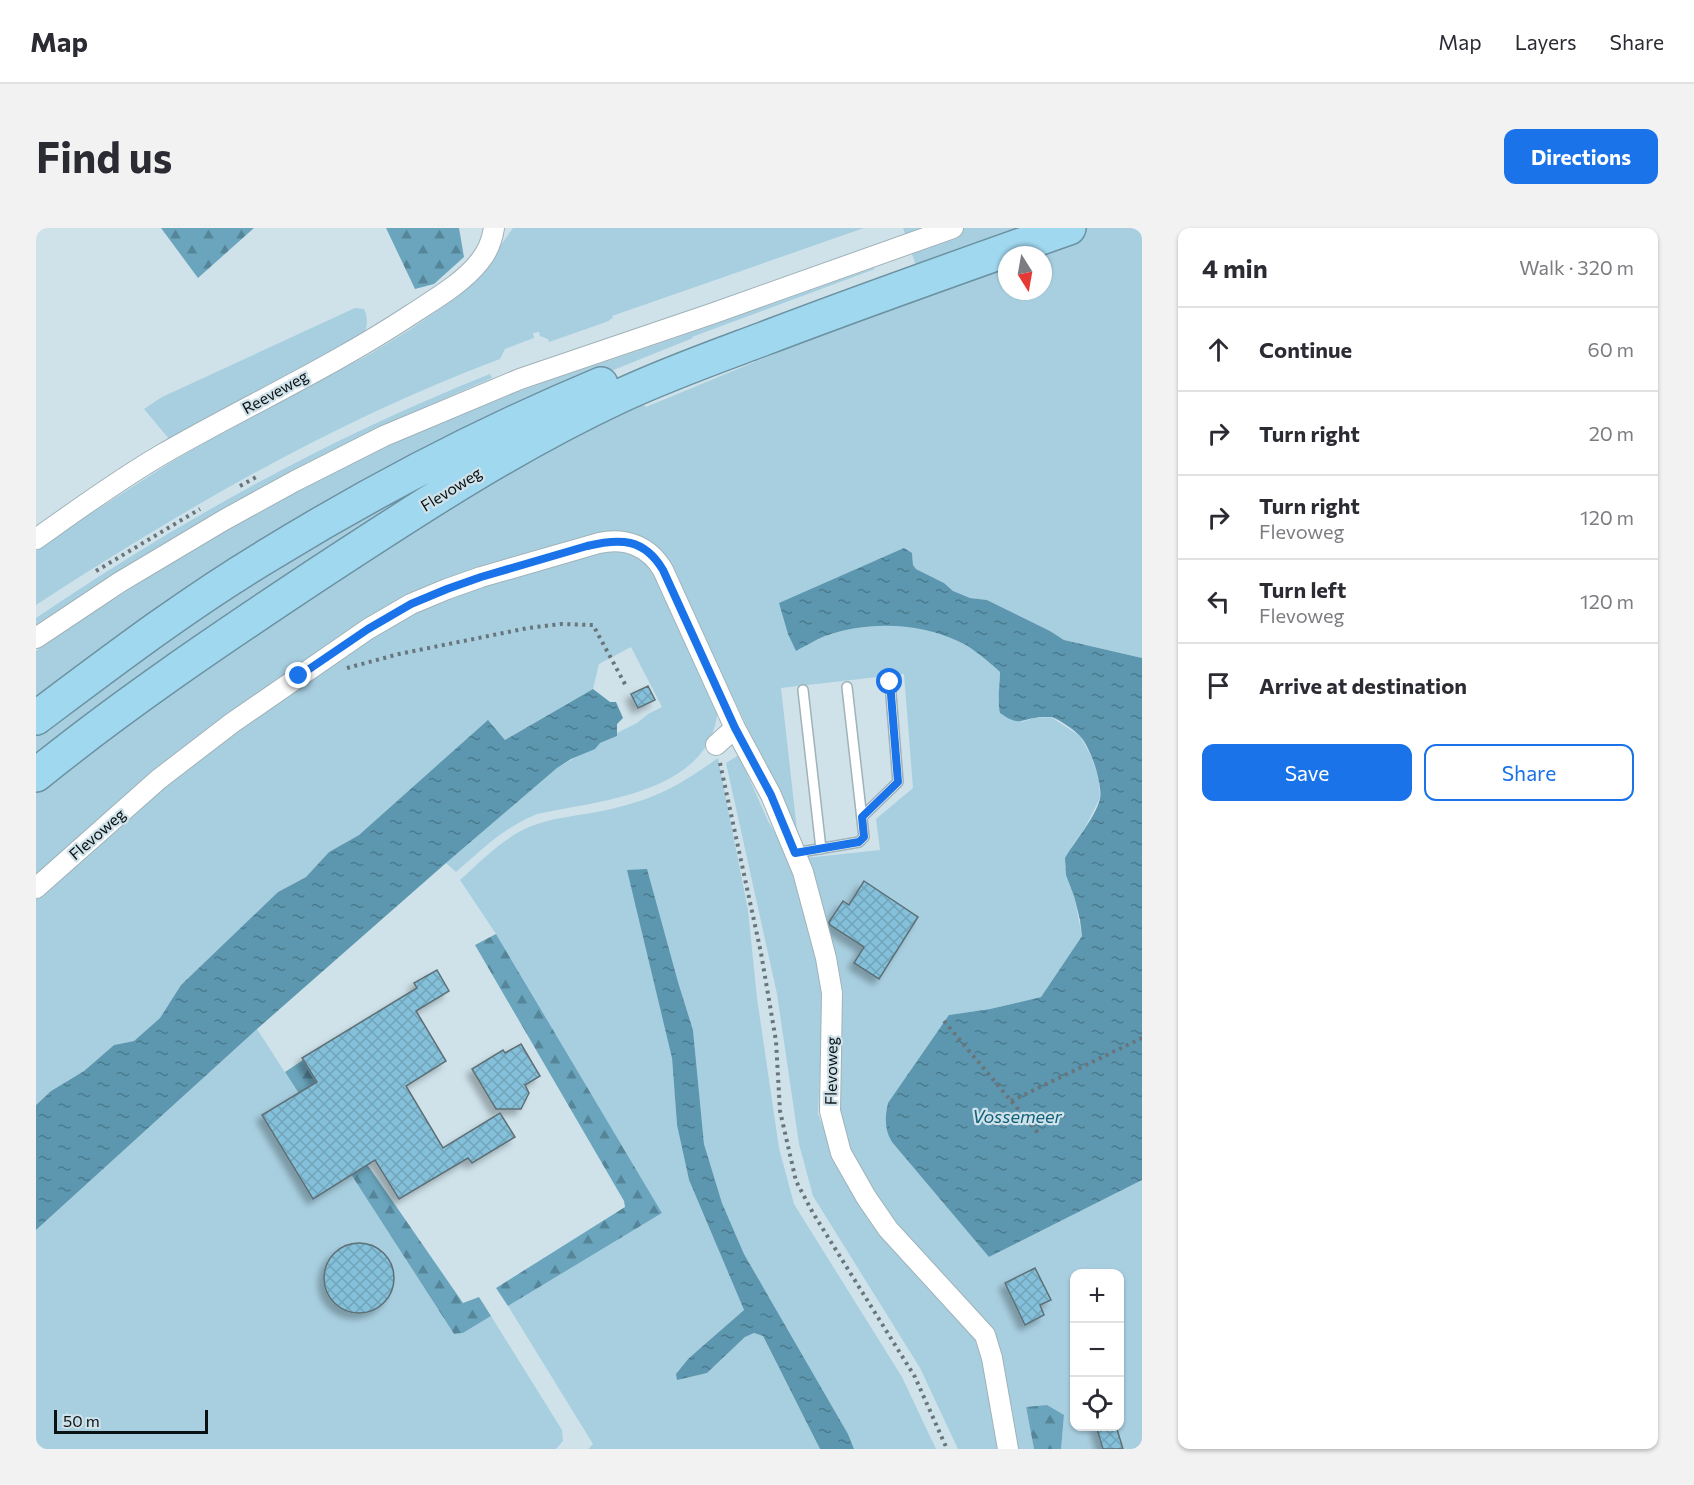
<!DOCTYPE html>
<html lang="en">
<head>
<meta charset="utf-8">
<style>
  :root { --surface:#fff; --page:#f2f2f3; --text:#2b2b33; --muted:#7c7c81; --line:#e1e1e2; --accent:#1a73e8 }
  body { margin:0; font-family:Commissioner,sans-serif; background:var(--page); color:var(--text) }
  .controls { position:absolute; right:18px; bottom:18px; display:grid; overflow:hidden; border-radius:12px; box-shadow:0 2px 4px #0004 }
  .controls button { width:54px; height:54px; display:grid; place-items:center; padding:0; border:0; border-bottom:2px solid var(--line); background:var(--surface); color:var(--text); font:30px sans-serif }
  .compass { position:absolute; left:962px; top:18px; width:54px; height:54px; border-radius:50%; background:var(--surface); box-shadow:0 2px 4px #0004; rotate:169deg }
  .scale { position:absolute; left:18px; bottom:15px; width:154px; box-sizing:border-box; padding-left:6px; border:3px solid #0a1113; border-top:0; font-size:16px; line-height:21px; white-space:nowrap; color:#0a1113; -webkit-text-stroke:4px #cfe2ea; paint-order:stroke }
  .stop { position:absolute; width:18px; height:18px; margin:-14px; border:4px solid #1a73e8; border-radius:50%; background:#fff }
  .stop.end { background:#1a73e8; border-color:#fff; box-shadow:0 2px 6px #0008 }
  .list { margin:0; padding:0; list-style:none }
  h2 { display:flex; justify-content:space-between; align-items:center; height:78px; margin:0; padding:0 24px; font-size:26px }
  h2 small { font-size:20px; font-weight:400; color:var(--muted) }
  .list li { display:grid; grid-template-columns:39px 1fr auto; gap:18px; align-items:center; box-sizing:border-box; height:84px; padding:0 24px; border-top:2px solid var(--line) }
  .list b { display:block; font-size:22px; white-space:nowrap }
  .list p { margin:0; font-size:20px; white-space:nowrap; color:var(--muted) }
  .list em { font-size:20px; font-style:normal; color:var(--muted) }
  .actions { display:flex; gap:12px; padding:18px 24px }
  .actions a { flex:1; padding:14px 0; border:2px solid var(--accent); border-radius:12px; text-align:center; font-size:21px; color:var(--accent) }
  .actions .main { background:var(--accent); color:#fff }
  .icon { flex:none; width:33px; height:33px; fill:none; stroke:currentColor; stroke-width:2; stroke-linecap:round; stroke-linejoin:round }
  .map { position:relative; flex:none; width:1106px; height:1221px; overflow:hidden; border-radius:12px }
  header { display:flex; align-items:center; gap:36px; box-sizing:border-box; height:84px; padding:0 30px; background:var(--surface); border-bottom:2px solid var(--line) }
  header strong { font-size:28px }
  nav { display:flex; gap:33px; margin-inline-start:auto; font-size:21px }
  .intro { display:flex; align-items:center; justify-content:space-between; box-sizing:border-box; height:144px; padding:0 36px }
  h1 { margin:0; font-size:42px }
  .button { padding:15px 27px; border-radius:12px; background:var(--accent); color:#fff; font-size:21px; font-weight:700 }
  main { display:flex; gap:36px; padding:0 36px }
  aside { flex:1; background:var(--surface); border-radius:12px; box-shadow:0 2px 4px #0004 }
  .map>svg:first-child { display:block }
  .green { fill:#a8cfe0; fill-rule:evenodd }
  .forest { fill:url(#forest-firs) }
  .water { fill:url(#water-ripples) }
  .building { fill:url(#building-cross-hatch); stroke:#5e6f76; stroke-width:1.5; filter:url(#shadow) }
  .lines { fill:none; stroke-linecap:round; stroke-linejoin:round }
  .lane-casing { stroke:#9fb2b9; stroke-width:12 }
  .street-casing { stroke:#9fb2b9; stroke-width:22 }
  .highway-casing { stroke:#6c92a2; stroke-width:36 }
  .path { stroke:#69757a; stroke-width:4; stroke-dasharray:3 4.5; stroke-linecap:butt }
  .lane { stroke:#fff; stroke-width:9 }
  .street { stroke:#fff; stroke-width:20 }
  .highway { stroke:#a0d8ef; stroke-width:33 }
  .route { stroke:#1a73e8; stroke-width:8 }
  .labels { text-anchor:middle; stroke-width:4.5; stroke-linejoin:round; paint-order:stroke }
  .street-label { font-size:16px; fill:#0a1113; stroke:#cfe2ea }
  .water-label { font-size:18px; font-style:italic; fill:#115f78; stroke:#cfe2ea }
</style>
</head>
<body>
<header>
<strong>Map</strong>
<nav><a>Map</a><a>Layers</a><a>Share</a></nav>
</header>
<div class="intro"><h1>Find us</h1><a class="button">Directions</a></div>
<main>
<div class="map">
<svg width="1106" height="1221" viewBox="0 0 1106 1221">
  <defs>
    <pattern id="forest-firs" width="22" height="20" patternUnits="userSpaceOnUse" patternTransform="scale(1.5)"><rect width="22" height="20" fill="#6aa5bd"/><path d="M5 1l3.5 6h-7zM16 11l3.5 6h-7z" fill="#558598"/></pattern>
    <pattern id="water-ripples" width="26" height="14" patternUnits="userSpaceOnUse" patternTransform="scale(1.5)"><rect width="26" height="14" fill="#5c97af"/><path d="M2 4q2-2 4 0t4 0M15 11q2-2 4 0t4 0" fill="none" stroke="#4a7a8d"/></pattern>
    <pattern id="building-cross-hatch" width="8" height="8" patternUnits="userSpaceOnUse" patternTransform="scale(1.5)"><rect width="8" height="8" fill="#84c0d9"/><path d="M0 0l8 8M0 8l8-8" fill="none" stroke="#71a4b9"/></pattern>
    <filter id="shadow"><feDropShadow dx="-5.5" dy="5.5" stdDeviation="3" flood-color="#0004"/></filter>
  </defs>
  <rect width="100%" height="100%" fill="#cfe2ea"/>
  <!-- green -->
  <path class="green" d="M 477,0 L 828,0 L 576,88 L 577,90 L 573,92 L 573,93 L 513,114 L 512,111 L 504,108 L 503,104 L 497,105 L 498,110 L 469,121 L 464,131 C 299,193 147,281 0,377 L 0,323 L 43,293 L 137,233 L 226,182 L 329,129 L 372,103 L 408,78 L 450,38 Z
    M 867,0 L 1106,0 L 1106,430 L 1028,412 L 1014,403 L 951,372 L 934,370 L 917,363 L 908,355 L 880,341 L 877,337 L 876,325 L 761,423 C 770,418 779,412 789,408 C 833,393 882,394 924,414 C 938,421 952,433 964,444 L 964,459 L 962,474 L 986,494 L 998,490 L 1015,489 L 1044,508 L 1054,526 L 1063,550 L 1064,570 L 1050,598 L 1036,618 L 1029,638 L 1038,668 L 1046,708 L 1005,769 L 954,781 L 913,787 L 953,1029 L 1106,952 L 1106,1221 L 1025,1221 L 1028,1187 L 990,1179 L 998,1221 L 978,1221 L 956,1104 L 867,1006 L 823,948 L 801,899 L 803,764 L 769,630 L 844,622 L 840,591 L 877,560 L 868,446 L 745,460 L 762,611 L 746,573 L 643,355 L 611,314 L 397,358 L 0,647 L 0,555 L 43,520 L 529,205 L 810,93 L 604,178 L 608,177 L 610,179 L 762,116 L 879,70 L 888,61 ZM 971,27 L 1007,27 L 1007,63 L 971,63 ZM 1038,1046 L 1084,1046 L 1084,1198 L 1038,1198 Z
    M 838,40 L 839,41 L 656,109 L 657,110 L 570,145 L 0,481 L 0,423 C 127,336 260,258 400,196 C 466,167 533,146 601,123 C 680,96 759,68 838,40 Z
    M 319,80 L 328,81 C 332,89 332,99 327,107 L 216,165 L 134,212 L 108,181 L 126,169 Z
    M 454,146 L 456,150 C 293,218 147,300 0,397 L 0,390 C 143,293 293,210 454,146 Z
    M 474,206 L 0,536 L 0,499 L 128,404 Z
    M 569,321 L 596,324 L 616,340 L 682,477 C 679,565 566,572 501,586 C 467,600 447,621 420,644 L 410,635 L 521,540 L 564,515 L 581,508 L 581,505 L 601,495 L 612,486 L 626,479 L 595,419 L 563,436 L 557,461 L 469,512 L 453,493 L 323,607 L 293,624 L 270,649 L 242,664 L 145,757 L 124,790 L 98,813 L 78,817 L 48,843 L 15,863 L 0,877 L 0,670 C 83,594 170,524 262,460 C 302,433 341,403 384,382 C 441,354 509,339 569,321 Z
    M 703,527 L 732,593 L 759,639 L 788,766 L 782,886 L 795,919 L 947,1114 L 966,1221 L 922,1221 L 884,1140 L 777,968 L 763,916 L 741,766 L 690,535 Z
    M 682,530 L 712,682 L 721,770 L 743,920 L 758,976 L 866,1149 L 900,1221 L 818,1221 L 812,1206 L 708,1026 L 686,975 L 668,916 L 657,802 L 642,754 L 636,830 L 641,897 L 653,952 L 708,1082 L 653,1130 L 641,1151 L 671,1145 L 709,1109 L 718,1105 L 727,1108 L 784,1221 L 552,1221 L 557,1216 L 472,1078 L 626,985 L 460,706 L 424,652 C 445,633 467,610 493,599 C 515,590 538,588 561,584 C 612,574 639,561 682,530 Z
    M 221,801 L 418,1106 L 427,1105 L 455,1088 L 526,1202 L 527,1213 L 520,1221 L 0,1221 L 0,1002 Z"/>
  <!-- forest -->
  <path class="forest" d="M 125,0 L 218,0 L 162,50 Z
    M 350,0 L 423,0 L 428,29 L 398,56 L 379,61 Z
    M 460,706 L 626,985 L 472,1078 L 460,1060 L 589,979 L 588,973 L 439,717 Z
    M 267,832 L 317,916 L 427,1075 L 443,1069 L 455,1088 L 427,1105 L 418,1106 L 249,844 Z
    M 1011,1177 L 1028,1187 L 1025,1221 L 998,1221 L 990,1179 Z"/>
  <!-- water -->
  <path class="water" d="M 868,320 L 876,325 L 877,337 L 880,341 L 908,355 L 917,363 L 934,370 L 951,372 L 1014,403 L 1028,412 L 1106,430 L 1106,952 L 953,1029 L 856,914 C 848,901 849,888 852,875 L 913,787 L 954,781 L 1005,769 L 1046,708 L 1044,692 L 1038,668 L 1030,647 L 1029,630 C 1039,613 1059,590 1064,571 C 1067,556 1054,517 1043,507 C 1037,501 1024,492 1016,489 C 1014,489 1008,489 1007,489 C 985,490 985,500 964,485 C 961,471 964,458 964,444 C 952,433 938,421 924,414 C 882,394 832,393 789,408 C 779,412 770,418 760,423 L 752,406 L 743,375 Z
    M 557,461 L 574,474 L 580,474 L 587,490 L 581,496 L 581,508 L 564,515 L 559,521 L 535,531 L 521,540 L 410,635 L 221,801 L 0,1002 L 0,877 L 15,863 L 48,843 L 78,817 L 98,813 L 124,790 L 145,757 L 242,664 L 270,649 L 293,624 L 323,607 L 452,492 L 469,512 Z
    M 611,641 L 642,754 L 657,802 L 668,916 L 686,975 L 708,1026 L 812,1206 L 818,1221 L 784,1221 L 727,1108 L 718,1105 L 709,1109 L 671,1145 L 641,1152 L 640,1146 L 653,1130 L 708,1082 L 653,952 L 641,897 L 636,830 L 591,642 Z"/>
  <!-- building -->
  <path class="building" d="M 612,458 L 619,472 L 602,480 L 595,466 Z
    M 828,653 L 882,689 L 843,751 L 818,735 L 828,719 L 794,697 L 793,694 L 807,673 L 813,677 Z
    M 401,742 L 413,763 L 380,783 L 410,833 L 370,858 L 407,920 L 464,885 L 479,909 L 436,935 L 432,930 L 363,971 L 339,932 L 277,971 L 226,887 L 281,854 L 266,830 L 381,760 L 378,755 Z
    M 485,816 L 504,848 L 489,857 L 493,865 L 485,881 L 460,881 L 436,841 L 467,822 L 469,825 Z
    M288 1050a35 35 0 1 1 70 0a35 35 0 1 1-70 0Z
    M 999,1040 L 1015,1072 L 1004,1077 L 1008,1087 L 989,1097 L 969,1055 Z
    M 1060,1198 L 1080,1198 L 1087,1221 L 1067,1221 Z"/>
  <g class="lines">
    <defs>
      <path id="lane" d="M 767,462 L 785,621
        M 826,589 L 862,554 L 854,454
        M 759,625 L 823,614 L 828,609 L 811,459"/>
      <path id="street" d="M 0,311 C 41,282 82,252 125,227 C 208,179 296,139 376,86 C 399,71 427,55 444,33 C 452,23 456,13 458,0
        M 0,410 L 84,354 L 188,292 L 259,253 L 348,208 L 484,151 L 678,85 L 917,0
        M 680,517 L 699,500
        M 0,660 L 123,551 L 196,495 L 332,401 L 375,376 L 411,361 L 445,349 L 563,315 C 589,309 613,318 627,342 L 699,500 L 735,567 L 767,644 L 790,730 L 796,765 L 794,883 L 805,925 L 830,969 L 852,1001 L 949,1107 L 956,1130 L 972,1221"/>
      <path id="highway" d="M 0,490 C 76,433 152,375 234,326 C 340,261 450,204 565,156
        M 0,547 C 89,475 184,411 279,348 C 378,283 477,218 584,168 C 631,146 679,129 727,111 C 829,72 931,36 1033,0"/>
    </defs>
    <!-- lane casing -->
    <use href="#lane" class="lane-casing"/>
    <!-- street casing -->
    <use href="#street" class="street-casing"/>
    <!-- highway casing -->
    <use href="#highway" class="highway-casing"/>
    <!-- path -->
    <path class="path" d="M 204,258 L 222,248
      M 60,343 L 164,281
      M 311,440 L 363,426 L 492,400 L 525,396 L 557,397 L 590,458
      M 684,535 L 725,725 L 740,813 L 744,883 L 760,953 L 777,985 L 879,1149 L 911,1221
      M 908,793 L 1002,905
      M 975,873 L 1106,810"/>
    <!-- lane -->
    <use href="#lane" class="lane"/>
    <!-- street -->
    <use href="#street" class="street"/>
    <!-- highway -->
    <use href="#highway" class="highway"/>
  </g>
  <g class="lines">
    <!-- route -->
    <path class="route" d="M 263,448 L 332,401 L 375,376 L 411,361 L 445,349 L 551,318 C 584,310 608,310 627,342 L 699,500 L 735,567 L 759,625 L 823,614 L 828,609 L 826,589 L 862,554 L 854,454"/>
  </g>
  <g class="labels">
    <!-- street labels -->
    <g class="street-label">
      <text transform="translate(239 164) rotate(-29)" y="6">Reeveweg</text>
      <text transform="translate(415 261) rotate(-32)" y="6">Flevoweg</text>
      <text transform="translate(61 606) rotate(-41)" y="6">Flevoweg</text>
      <text transform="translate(795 843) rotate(-89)" y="6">Flevoweg</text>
    </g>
    <!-- water labels -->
    <g class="water-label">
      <text x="981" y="895">Vossemeer</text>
    </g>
  </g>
</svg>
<div class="controls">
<button>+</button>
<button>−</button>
<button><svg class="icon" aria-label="locate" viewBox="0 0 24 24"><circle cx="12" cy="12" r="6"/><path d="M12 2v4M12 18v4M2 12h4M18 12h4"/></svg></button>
</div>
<svg class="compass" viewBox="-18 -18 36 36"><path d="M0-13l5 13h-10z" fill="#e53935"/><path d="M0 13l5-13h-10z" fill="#7c7c81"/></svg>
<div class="scale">50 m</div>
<div class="stop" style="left:854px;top:454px"></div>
<div class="stop end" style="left:263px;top:448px"></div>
</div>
<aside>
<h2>4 min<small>Walk · 320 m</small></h2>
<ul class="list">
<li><svg class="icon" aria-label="ahead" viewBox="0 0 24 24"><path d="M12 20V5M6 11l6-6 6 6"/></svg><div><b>Continue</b></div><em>60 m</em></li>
<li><svg class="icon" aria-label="right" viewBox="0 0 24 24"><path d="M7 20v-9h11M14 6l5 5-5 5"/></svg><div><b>Turn right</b></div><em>20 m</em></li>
<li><svg class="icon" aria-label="right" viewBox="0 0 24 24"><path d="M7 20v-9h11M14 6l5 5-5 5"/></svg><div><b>Turn right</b><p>Flevoweg</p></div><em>120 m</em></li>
<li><svg class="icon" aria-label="left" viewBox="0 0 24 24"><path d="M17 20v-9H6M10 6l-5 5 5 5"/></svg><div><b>Turn left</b><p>Flevoweg</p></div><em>120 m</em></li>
<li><svg class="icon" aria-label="arrive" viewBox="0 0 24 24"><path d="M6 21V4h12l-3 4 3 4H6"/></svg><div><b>Arrive at destination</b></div></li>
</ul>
<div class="actions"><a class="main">Save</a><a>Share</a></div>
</aside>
</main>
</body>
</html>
